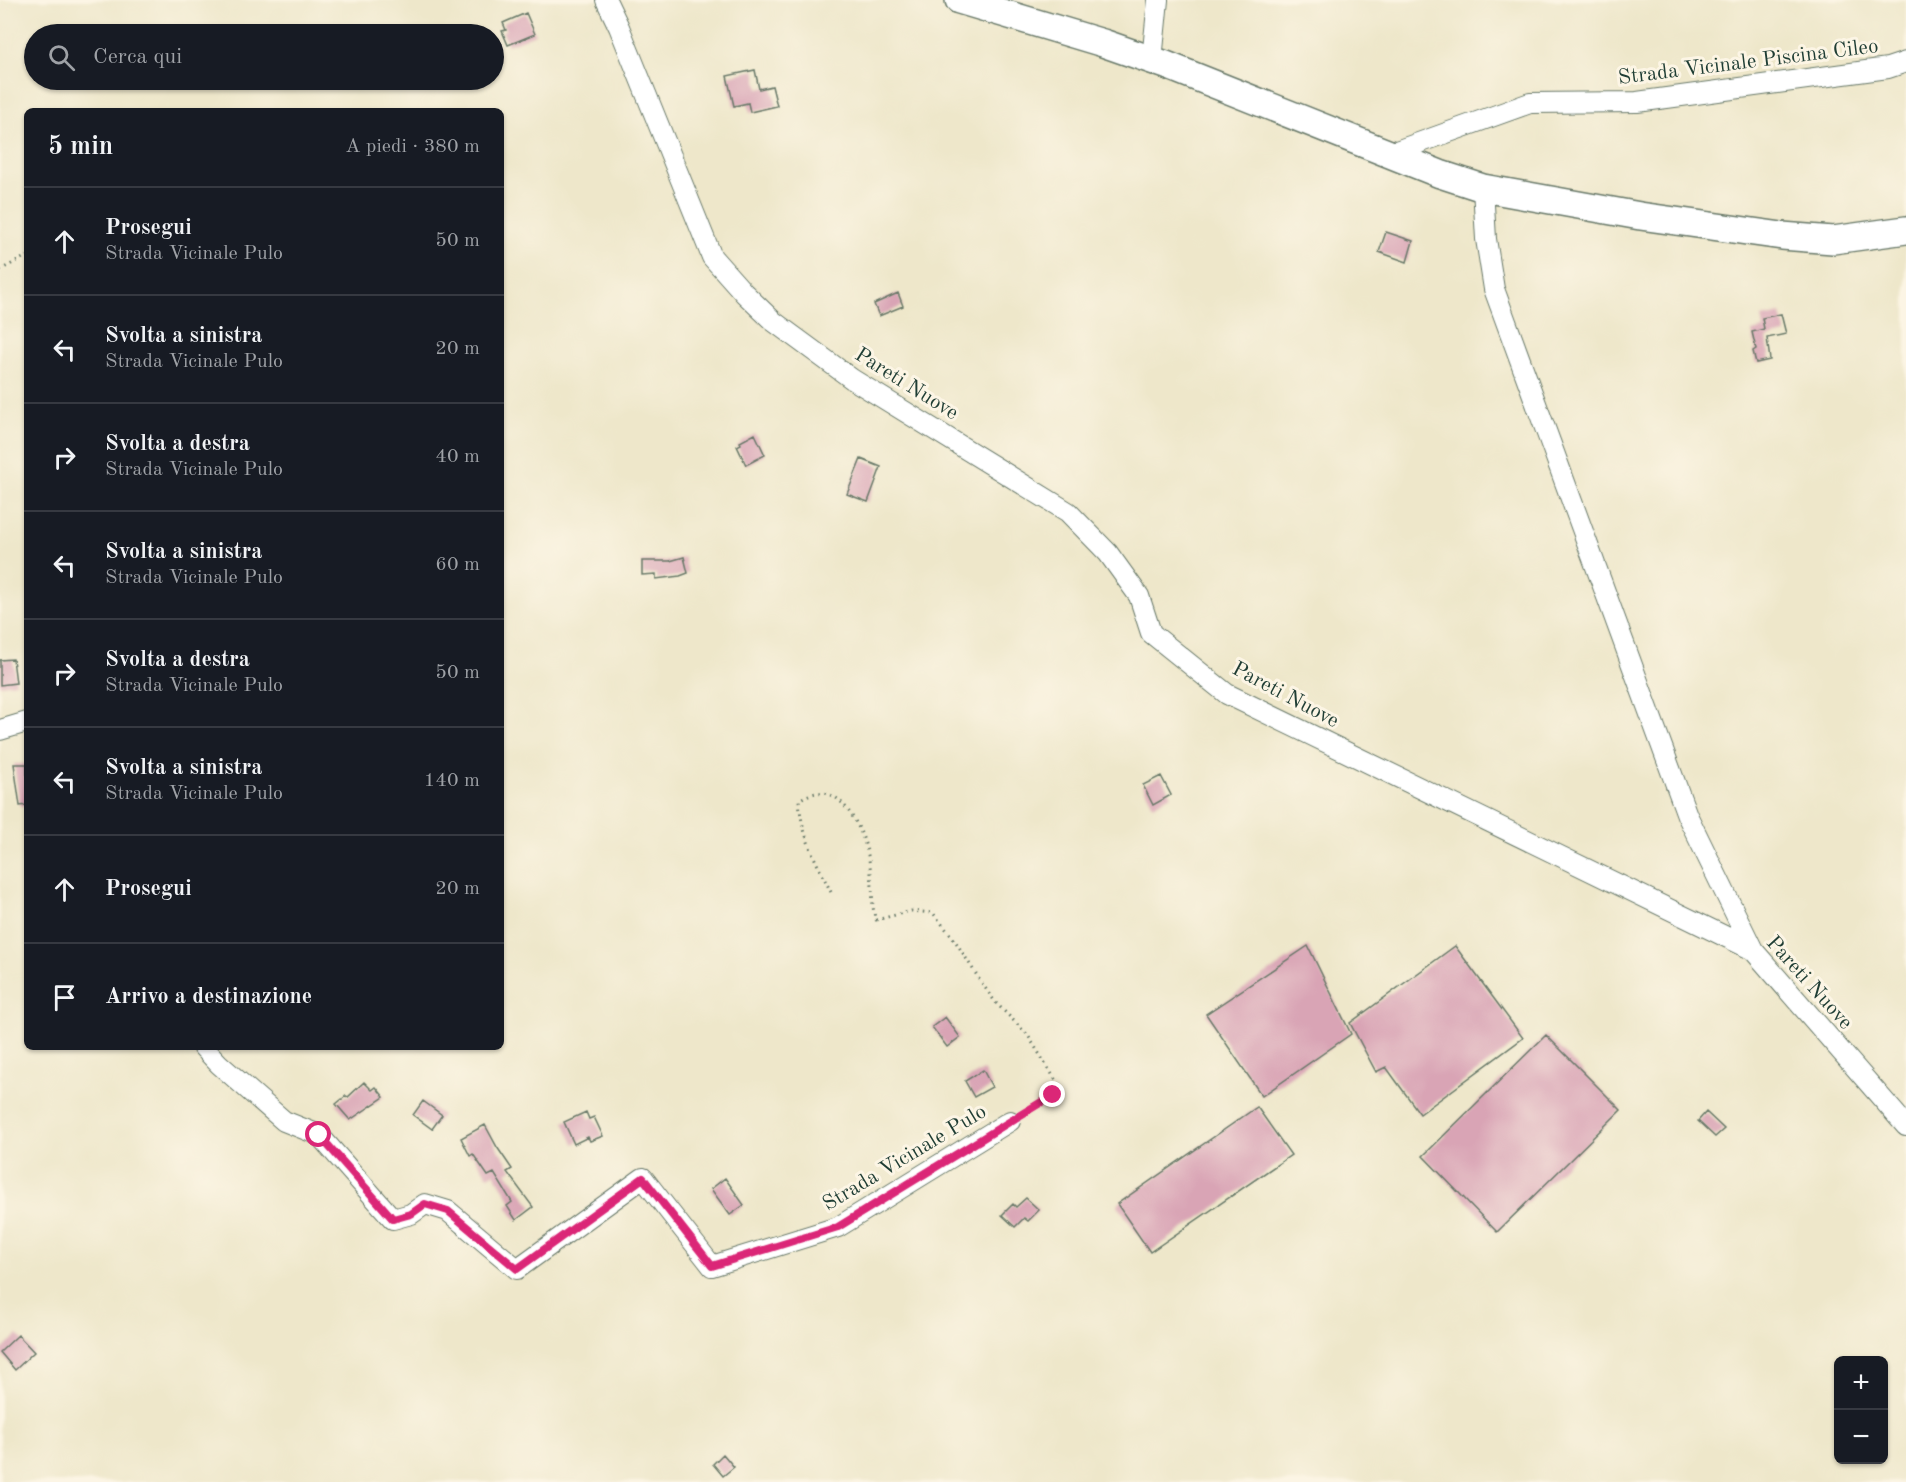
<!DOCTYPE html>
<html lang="it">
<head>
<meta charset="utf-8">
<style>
  :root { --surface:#171b24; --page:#20242c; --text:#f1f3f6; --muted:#9ea1a6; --line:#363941 }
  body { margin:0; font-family:"Old Standard TT",serif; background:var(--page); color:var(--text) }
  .controls { position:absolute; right:18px; bottom:18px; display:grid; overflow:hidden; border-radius:9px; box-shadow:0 2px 4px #0004 }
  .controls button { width:54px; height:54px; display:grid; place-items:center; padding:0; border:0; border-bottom:2px solid var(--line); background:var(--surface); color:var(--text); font:30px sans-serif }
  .stop { position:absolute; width:18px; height:18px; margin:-14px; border:4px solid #db2777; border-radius:50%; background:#fff }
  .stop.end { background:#db2777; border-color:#fff; box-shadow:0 2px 6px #0008 }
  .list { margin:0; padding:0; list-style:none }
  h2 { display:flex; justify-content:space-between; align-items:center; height:78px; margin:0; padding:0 24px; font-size:26px }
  h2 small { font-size:20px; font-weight:400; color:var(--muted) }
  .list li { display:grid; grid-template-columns:39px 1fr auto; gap:18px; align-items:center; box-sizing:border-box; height:108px; padding:0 24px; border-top:2px solid var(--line) }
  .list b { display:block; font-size:22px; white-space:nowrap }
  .list p { margin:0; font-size:20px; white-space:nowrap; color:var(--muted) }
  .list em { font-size:20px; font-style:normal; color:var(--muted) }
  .icon { flex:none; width:33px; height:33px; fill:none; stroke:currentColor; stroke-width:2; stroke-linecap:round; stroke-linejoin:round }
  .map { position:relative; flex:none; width:1906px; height:1482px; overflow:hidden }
  .search { position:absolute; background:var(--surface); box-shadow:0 2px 4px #0004; left:24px; top:24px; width:480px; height:66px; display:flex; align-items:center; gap:15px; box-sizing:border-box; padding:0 21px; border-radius:33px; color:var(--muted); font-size:22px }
  .panel { position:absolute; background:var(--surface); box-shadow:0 2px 4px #0004; left:24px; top:108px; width:480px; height:942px; border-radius:9px }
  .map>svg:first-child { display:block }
  .building { fill:#d9a4b5 }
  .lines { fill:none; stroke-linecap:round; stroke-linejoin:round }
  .minor-casing { stroke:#677868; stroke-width:22 }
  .secondary-casing { stroke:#677868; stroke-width:30 }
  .path { stroke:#677868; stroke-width:3; stroke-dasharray:1.5 4.5; stroke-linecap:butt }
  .minor { stroke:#fff; stroke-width:20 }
  .secondary { stroke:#fff; stroke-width:27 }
  .route { stroke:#db2777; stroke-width:8 }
  .labels { text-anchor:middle; stroke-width:6; stroke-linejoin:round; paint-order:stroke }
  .street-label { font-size:21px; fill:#1f3d34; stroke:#fcf5e5 }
</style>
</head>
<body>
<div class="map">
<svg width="1906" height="1482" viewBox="0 0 1906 1482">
  <rect width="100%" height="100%" fill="#fcf5e5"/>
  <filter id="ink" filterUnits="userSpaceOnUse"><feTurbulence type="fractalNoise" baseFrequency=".0167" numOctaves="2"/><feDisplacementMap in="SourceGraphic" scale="12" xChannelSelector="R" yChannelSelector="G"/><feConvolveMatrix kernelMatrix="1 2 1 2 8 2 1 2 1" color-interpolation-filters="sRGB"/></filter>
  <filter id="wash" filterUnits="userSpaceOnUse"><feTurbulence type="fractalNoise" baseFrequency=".008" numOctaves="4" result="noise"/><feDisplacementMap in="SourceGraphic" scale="24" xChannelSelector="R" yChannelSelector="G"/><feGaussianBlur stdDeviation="1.35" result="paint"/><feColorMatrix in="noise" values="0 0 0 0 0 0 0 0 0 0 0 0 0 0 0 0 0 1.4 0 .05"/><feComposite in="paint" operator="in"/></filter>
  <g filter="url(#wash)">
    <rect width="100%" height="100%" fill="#eee7ca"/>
    <g id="blocks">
      <!-- building -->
      <path class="building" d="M 526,13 L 535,34 L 508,45 L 502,31 L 506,30 L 503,23 Z
        M 755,70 L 759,89 L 772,86 L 777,106 L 750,112 L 748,103 L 734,106 L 727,76 Z
        M 1386,232 L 1413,241 L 1407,262 L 1379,252 Z
        M 898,293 L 903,306 L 879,316 L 874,304 Z
        M 1781,314 L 1786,334 L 1767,338 L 1770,360 L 1756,363 L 1753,351 L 1756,349 L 1752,332 L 1764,329 L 1762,318 Z
        M 755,434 L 765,455 L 746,465 L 737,446 L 741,444 L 740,442 Z
        M 861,459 L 881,467 L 868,502 L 847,494 Z
        M 684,557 L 688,573 L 680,576 L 656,579 L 656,574 L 642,575 L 642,561 L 670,561 Z
        M 13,659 L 16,683 L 0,685 L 0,660 Z
        M 14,764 L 27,764 L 27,805 L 20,806 Z
        M 1161,776 L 1171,795 L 1153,805 L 1143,785 Z
        M 1308,946 L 1351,1034 L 1262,1096 L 1206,1014 Z
        M 1455,946 L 1523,1038 L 1420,1114 L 1386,1067 L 1376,1072 L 1350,1023 Z
        M 945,1017 L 960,1037 L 947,1047 L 932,1027 Z
        M 1546,1035 L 1621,1110 L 1497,1232 L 1423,1156 Z
        M 983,1070 L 992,1087 L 974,1097 L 965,1081 Z
        M 364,1082 L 372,1090 L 376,1087 L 384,1097 L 350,1120 L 336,1104 L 346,1096 L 348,1097 Z
        M 423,1101 L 442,1115 L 432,1129 L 413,1115 Z
        M 1257,1107 L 1291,1155 L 1150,1252 L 1117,1204 Z
        M 586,1112 L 589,1119 L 594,1117 L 603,1136 L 590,1141 L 588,1137 L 574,1144 L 564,1122 Z
        M 1706,1112 L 1724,1129 L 1715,1137 L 1698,1121 Z
        M 485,1125 L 497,1147 L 512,1169 L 507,1172 L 533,1207 L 516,1220 L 507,1206 L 512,1202 L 494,1173 L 488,1176 L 473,1154 L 470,1156 L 461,1138 Z
        M 725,1178 L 744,1205 L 730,1215 L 711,1189 Z
        M 1026,1198 L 1039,1210 L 1028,1221 L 1024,1218 L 1015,1227 L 1002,1215 L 1013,1204 L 1016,1207 Z
        M 18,1335 L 34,1352 L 15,1370 L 0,1352 Z
        M 723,1454 L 734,1467 L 723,1476 L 713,1464 Z"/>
    </g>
  </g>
  <g filter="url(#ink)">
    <use href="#blocks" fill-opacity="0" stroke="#677868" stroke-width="1.5"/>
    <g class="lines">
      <defs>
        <path id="minor" d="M 606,0 L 619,27 L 712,257 L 744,293 L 773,321 L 852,379 L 1068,512 L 1108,553 L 1139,596 L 1151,633 L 1227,694 L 1753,950 L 1906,1126
          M 1152,60 L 1158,0
          M 1388,154 L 1530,103 L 1637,102 L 1888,68 L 1906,62
          M 1483,188 L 1486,239 L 1494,289 L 1687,815 L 1753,950
          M 0,730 L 27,722
          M 203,1047 L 219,1064 L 284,1121 L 319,1135 L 393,1219 L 411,1214 L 425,1204 L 448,1211 L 517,1269 L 643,1178 L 712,1266 L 838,1227 L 1010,1121"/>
        <path id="secondary" d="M 959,0 L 1103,43 L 1166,65 L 1440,174 L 1483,188 L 1640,216 L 1782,236 L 1833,240 L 1906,230"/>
      </defs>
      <!-- minor casing -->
      <use href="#minor" class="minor-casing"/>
      <!-- secondary casing -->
      <use href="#secondary" class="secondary-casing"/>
      <!-- path -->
      <path class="path" d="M 0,270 L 27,256
        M 831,892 C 816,862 801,834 799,800 C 813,791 828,789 841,802 C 863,825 871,857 872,888 C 873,900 872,909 876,920 L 911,911 L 933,913 L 954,939 L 981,982 L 996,1003 L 1027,1034 L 1060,1087 L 1053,1095 L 1024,1113"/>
      <!-- minor -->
      <use href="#minor" class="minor"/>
      <!-- secondary -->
      <use href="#secondary" class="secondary"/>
    </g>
  </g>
  <g class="lines" filter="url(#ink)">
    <!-- route -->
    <path class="route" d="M 319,1135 L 393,1219 L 411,1214 L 425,1204 L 448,1211 L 517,1269 L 643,1178 L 712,1266 L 838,1227 L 1053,1095"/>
  </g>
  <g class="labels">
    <!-- street labels -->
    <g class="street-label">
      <text transform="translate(1748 61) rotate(-7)" y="7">Strada Vicinale Piscina Cileo</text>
      <text transform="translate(907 383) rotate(32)" y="7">Pareti Nuove</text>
      <text transform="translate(1286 694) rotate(28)" y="7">Pareti Nuove</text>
      <text transform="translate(1810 982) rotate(48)" y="7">Pareti Nuove</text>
      <text transform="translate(904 1157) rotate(-31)" y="7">Strada Vicinale Pulo</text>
    </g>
  </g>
</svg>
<div class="controls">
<button>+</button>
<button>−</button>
</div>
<div class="stop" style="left:319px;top:1135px"></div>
<div class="stop end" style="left:1053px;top:1095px"></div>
<div class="search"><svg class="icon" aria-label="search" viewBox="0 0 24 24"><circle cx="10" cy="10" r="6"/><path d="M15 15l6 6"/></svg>Cerca qui</div>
<section class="panel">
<h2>5 min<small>A piedi · 380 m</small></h2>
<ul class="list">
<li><svg class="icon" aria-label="ahead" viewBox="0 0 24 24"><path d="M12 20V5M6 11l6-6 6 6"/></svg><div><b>Prosegui</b><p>Strada Vicinale Pulo</p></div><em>50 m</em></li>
<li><svg class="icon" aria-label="left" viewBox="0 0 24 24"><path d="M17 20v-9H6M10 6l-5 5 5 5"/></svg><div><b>Svolta a sinistra</b><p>Strada Vicinale Pulo</p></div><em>20 m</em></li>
<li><svg class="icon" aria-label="right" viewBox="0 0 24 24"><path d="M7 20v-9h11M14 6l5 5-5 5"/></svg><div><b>Svolta a destra</b><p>Strada Vicinale Pulo</p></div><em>40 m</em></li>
<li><svg class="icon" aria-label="left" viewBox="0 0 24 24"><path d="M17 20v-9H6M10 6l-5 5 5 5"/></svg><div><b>Svolta a sinistra</b><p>Strada Vicinale Pulo</p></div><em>60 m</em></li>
<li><svg class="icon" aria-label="right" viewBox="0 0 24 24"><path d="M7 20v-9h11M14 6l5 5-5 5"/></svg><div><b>Svolta a destra</b><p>Strada Vicinale Pulo</p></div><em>50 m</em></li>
<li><svg class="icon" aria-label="left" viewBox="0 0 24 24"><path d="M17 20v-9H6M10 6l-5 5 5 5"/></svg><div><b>Svolta a sinistra</b><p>Strada Vicinale Pulo</p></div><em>140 m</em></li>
<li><svg class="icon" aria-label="ahead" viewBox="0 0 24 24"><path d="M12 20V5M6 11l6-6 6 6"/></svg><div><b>Prosegui</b></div><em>20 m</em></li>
<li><svg class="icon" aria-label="arrive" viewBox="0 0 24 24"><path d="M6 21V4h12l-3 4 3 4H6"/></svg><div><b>Arrivo a destinazione</b></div></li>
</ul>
</section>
</div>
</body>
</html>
